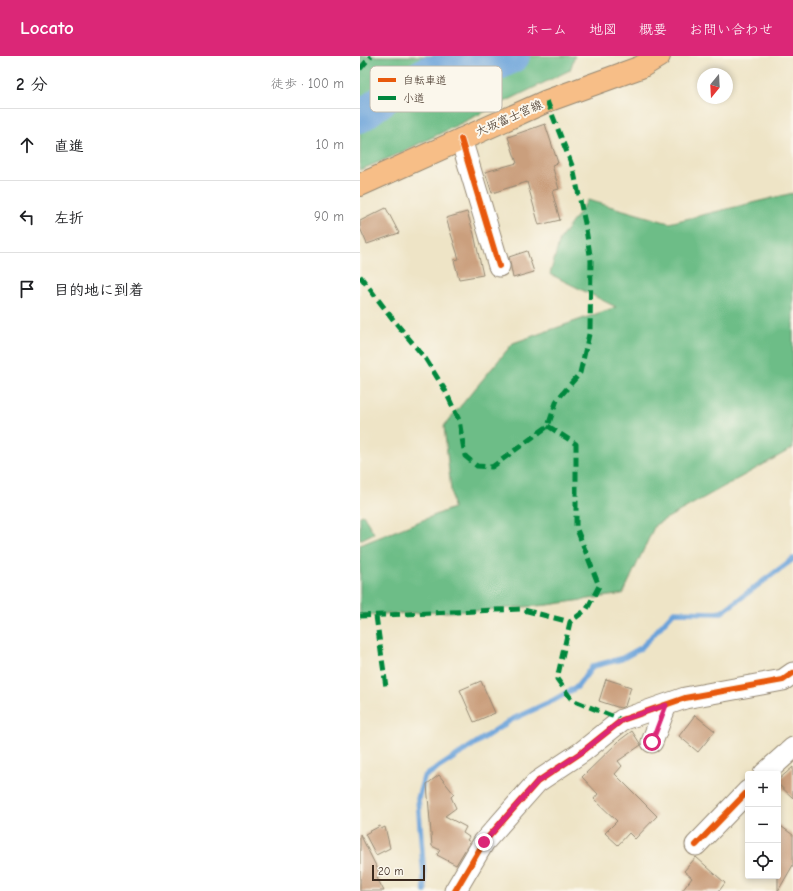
<!DOCTYPE html>
<html lang="ja">
<head>
<meta charset="utf-8">
<style>
  :root { --surface:#fff; --page:#f2f2f2; --text:#202124; --muted:#757577; --line:#e0e0e0; --accent:#db2777 }
  body { margin:0; font-family:"Comic Neue","Klee One",sans-serif; background:var(--page); color:var(--text) }
  .controls { position:absolute; right:12px; bottom:12px; display:grid; overflow:hidden; border-radius:4px; box-shadow:0 2px 6px #0003 }
  .controls button { width:36px; height:36px; display:grid; place-items:center; padding:0; border:0; border-bottom:1px solid var(--line); background:var(--surface); color:var(--text); font:20px sans-serif }
  .compass { position:absolute; left:337px; top:12px; width:36px; height:36px; border-radius:50%; background:var(--surface); box-shadow:0 2px 6px #0003; rotate:198deg }
  .scale { position:absolute; left:12px; bottom:10px; width:53px; box-sizing:border-box; padding-left:4px; border:2px solid #3b2a1e; border-top:0; font-size:11px; line-height:14px; white-space:nowrap; color:#3b2a1e; -webkit-text-stroke:3px #fbf7ec; paint-order:stroke }
  .stop { position:absolute; width:12px; height:12px; margin:-9px; border:3px solid #db2777; border-radius:50%; background:#fff }
  .stop.end { background:#db2777; border-color:#fff; box-shadow:0 1px 4px #0008 }
  .list { margin:0; padding:0; list-style:none }
  h2 { display:flex; justify-content:space-between; align-items:center; height:52px; margin:0; padding:0 16px; font-size:17px }
  h2 small { font-size:13px; font-weight:400; color:var(--muted) }
  .list li { display:grid; grid-template-columns:26px 1fr auto; gap:12px; align-items:center; box-sizing:border-box; height:72px; padding:0 16px; border-top:1px solid var(--line) }
  .list b { display:block; font-size:15px; white-space:nowrap }
  .list em { font-size:13px; font-style:normal; color:var(--muted) }
  .icon { flex:none; width:22px; height:22px; fill:none; stroke:currentColor; stroke-width:2; stroke-linecap:round; stroke-linejoin:round }
  .map { position:relative; flex:none; width:433px; height:835px; overflow:hidden }
  header { display:flex; align-items:center; gap:24px; box-sizing:border-box; height:56px; padding:0 20px; background:var(--accent); color:#fff }
  header strong { font-size:19px }
  nav { display:flex; gap:22px; margin-inline-start:auto; font-size:14px }
  main { display:flex }
  aside { flex:1; background:var(--surface) }
  .map>svg:first-child { display:block }
  .forest { fill:#6dbd87; stroke:#547452 }
  .lines { fill:none; stroke-linecap:round; stroke-linejoin:round }
  .stream { stroke:#6ba3da; stroke-width:5.5 }
  .river { stroke:#6ba3da; stroke-width:32 }
  .building { fill:#ca9f7d }
  .minor-casing { stroke:#948772; stroke-width:23 }
  .major-casing { stroke:#948772; stroke-width:24 }
  .minor { stroke:#fff; stroke-width:21 }
  .major { stroke:#f7be87; stroke-width:22 }
  .quiet { stroke:#00873e; stroke-width:5; stroke-dasharray:10 5; stroke-linecap:butt }
  .cycleway-casing { stroke:#fbf7ec; stroke-width:8 }
  .cycleway { stroke:#e8590c; stroke-width:6 }
  .route { stroke:#db2777; stroke-width:5 }
  .labels { text-anchor:middle; stroke-width:4; stroke-linejoin:round; paint-order:stroke }
  .street-label { font-size:12px; fill:#3b2a1e; stroke:#fbf7ec }
  .key { fill:#fbf7ec; stroke:#c1baae; stroke-width:1 }
  .key-label { font-size:11px; fill:#3b2a1e }
</style>
</head>
<body>
<header>
<strong>Locato</strong>
<nav><a>ホーム</a><a>地図</a><a>概要</a><a>お問い合わせ</a></nav>
</header>
<main>
<aside>
<h2>2 分<small>徒歩 · 100 m</small></h2>
<ul class="list">
<li><svg class="icon" aria-label="ahead" viewBox="0 0 24 24"><path d="M12 20V5M6 11l6-6 6 6"/></svg><div><b>直進</b></div><em>10 m</em></li>
<li><svg class="icon" aria-label="left" viewBox="0 0 24 24"><path d="M17 20v-9H6M10 6l-5 5 5 5"/></svg><div><b>左折</b></div><em>90 m</em></li>
<li><svg class="icon" aria-label="arrive" viewBox="0 0 24 24"><path d="M6 21V4h12l-3 4 3 4H6"/></svg><div><b>目的地に到着</b></div></li>
</ul>
</aside>
<div class="map">
<svg width="433" height="835" viewBox="0 0 433 835">
  <rect width="100%" height="100%" fill="#fbf7ec"/>
  <filter id="ink" filterUnits="userSpaceOnUse"><feTurbulence type="fractalNoise" baseFrequency=".025" numOctaves="2"/><feDisplacementMap in="SourceGraphic" scale="8" xChannelSelector="R" yChannelSelector="G"/><feConvolveMatrix kernelMatrix="1 2 1 2 8 2 1 2 1" color-interpolation-filters="sRGB"/></filter>
  <filter id="wash" filterUnits="userSpaceOnUse"><feTurbulence type="fractalNoise" baseFrequency=".012" numOctaves="4" result="noise"/><feDisplacementMap in="SourceGraphic" scale="16" xChannelSelector="R" yChannelSelector="G"/><feGaussianBlur stdDeviation="0.9" result="paint"/><feColorMatrix in="noise" values="0 0 0 0 0 0 0 0 0 0 0 0 0 0 0 0 0 1.4 0 .05"/><feComposite in="paint" operator="in"/></filter>
  <g filter="url(#wash)">
    <rect width="100%" height="100%" fill="#eee4c6"/>
    <!-- forest -->
    <path class="forest" d="M 0,0 L 215,0 L 210,14 L 36,99 L 0,114 Z
      M 433,137 L 433,392 L 295,469 L 263,538 L 188,549 L 114,555 L 0,559 L 0,489 L 93,452 L 84,370 L 153,287 L 256,251 L 190,218 L 200,183 L 228,144 L 309,167 Z
      M 3,459 L 14,477 L 0,484 L 0,460 Z"/>
    <g class="lines">
      <!-- stream -->
      <path class="stream" d="M 65,835 L 58,743 L 64,721 L 151,664 L 194,644 L 217,631 L 233,610 L 261,603 L 281,592 L 314,556 L 356,557 L 362,556 L 433,503"/>
      <!-- river -->
      <path class="river" d="M 0,61 L 28,40 L 67,16 L 133,11 L 154,0"/>
    </g>
    <g id="blocks">
      <!-- building -->
      <path class="building" d="M 185,68 L 198,107 L 192,109 L 199,133 L 192,135 L 200,164 L 179,169 L 167,126 L 132,137 L 125,116 L 157,107 L 148,81 Z
        M 26,152 L 39,177 L 7,188 L 0,172 L 0,165 Z
        M 107,156 L 114,178 L 123,219 L 99,223 L 94,204 L 99,203 L 86,162 Z
        M 167,195 L 174,216 L 153,222 L 149,201 Z
        M 246,623 L 271,631 L 265,650 L 260,652 L 239,645 Z
        M 121,625 L 135,657 L 114,666 L 100,634 Z
        M 335,659 L 355,675 L 338,696 L 319,680 Z
        M 272,675 L 281,689 L 258,705 L 262,710 L 255,718 L 297,760 L 275,783 L 269,777 L 258,789 L 245,777 L 257,765 L 234,743 L 238,738 L 222,721 L 260,684 Z
        M 433,711 L 433,742 L 418,728 L 418,724 Z
        M 79,719 L 94,738 L 91,741 L 96,752 L 85,760 L 106,771 L 103,777 L 109,781 L 107,784 L 110,786 L 96,809 L 77,799 L 80,794 L 72,790 L 67,728 Z
        M 418,768 L 433,779 L 433,809 L 418,835 Z
        M 20,770 L 21,773 L 25,771 L 30,792 L 16,799 L 5,778 Z
        M 0,778 L 21,820 L 17,822 L 24,835 L 0,835 Z
        M 336,801 L 365,827 L 359,835 L 322,835 L 332,822 L 324,815 Z"/>
    </g>
  </g>
  <g filter="url(#ink)">
    <use href="#blocks" fill-opacity="0" stroke="#948772" stroke-width="1"/>
    <g class="lines">
      <defs>
        <path id="minor" d="M 101,83 L 139,210
          M 292,686 L 306,649
          M 404,718 L 433,692
          M 336,789 L 388,735
          M 95,835 L 124,786 L 177,726 L 222,696 L 262,664 L 325,642 L 423,624 L 433,617"/>
        <path id="major" d="M 0,129 L 187,45 L 281,11 L 299,0"/>
      </defs>
      <!-- minor casing -->
      <use href="#minor" class="minor-casing"/>
      <!-- major casing -->
      <use href="#major" class="major-casing"/>
      <!-- minor -->
      <use href="#minor" class="minor"/>
      <!-- major -->
      <use href="#major" class="major"/>
      <!-- quiet -->
      <path class="quiet" d="M 0,13 L 11,0
        M 0,220 L 35,266 L 65,302 L 85,334 L 99,364 L 105,400 L 117,410 L 132,411 L 188,370 L 197,344 L 220,317 L 230,274 L 231,205 L 225,167 L 213,112 L 187,45
        M 188,370 L 216,388 L 216,471 L 239,530 L 227,553 L 210,566 L 197,623 L 212,644 L 262,664
        M 0,560 L 160,553 L 210,566
        M 16,560 L 26,631"/>
      <defs>
        <path id="cycleway" d="M 101,83 L 139,210
          M 336,789 L 388,735
          M 95,835 L 124,786 L 177,726 L 222,696 L 262,664 L 325,642 L 423,624 L 433,617"/>
      </defs>
      <!-- cycleway casing -->
      <use href="#cycleway" class="cycleway-casing"/>
      <!-- cycleway -->
      <use href="#cycleway" class="cycleway"/>
    </g>
  </g>
  <g class="lines" filter="url(#ink)">
    <!-- route -->
    <path class="route" d="M 124,786 L 177,726 L 222,696 L 262,664 L 306,649 L 292,686"/>
  </g>
  <g class="labels">
    <!-- street labels -->
    <g class="street-label">
      <text transform="translate(149 62) rotate(-24)" y="4">大坂富士宮線</text>
    </g>
  </g>
  <!-- legend -->
  <rect x="10" y="10" width="132" height="46" rx="6" class="key"/>
  <rect x="18" y="22" width="18" height="4" fill="#e8590c"/>
  <rect x="18" y="40" width="18" height="4" fill="#00873e"/>
  <g class="key-label">
    <text x="43" y="28">自転車道</text>
    <text x="43" y="46">小道</text>
  </g>
</svg>
<div class="controls">
<button>+</button>
<button>−</button>
<button><svg class="icon" aria-label="locate" viewBox="0 0 24 24"><circle cx="12" cy="12" r="6"/><path d="M12 2v4M12 18v4M2 12h4M18 12h4"/></svg></button>
</div>
<svg class="compass" viewBox="-18 -18 36 36"><path d="M0-13l5 13h-10z" fill="#e53935"/><path d="M0 13l5-13h-10z" fill="#757577"/></svg>
<div class="scale">20 m</div>
<div class="stop" style="left:292px;top:686px"></div>
<div class="stop end" style="left:124px;top:786px"></div>
</div>
</main>
</body>
</html>
